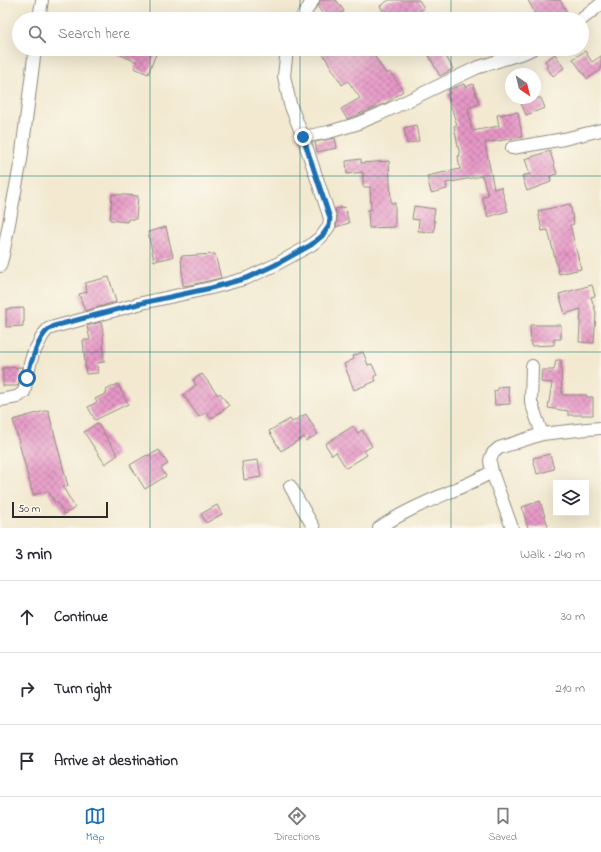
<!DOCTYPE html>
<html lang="en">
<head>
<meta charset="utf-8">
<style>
  :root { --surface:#fff; --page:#f7f7f7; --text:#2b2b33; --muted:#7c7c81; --line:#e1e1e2; --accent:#1f6fb2 }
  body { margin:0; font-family:"Indie Flower",sans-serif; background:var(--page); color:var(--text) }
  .controls { position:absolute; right:12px; bottom:12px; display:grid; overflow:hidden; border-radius:0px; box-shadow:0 4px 16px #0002 }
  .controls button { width:36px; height:36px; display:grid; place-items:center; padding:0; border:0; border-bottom:1px solid var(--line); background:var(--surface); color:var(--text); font:20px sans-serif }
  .compass { position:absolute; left:505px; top:68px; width:36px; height:36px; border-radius:50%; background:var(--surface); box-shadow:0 4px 16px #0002; rotate:145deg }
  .scale { position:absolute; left:12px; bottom:10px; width:96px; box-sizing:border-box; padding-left:4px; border:2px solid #2b2b2b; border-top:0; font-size:11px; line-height:14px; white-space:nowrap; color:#2b2b2b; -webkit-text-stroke:3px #fbf7ec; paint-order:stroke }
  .stop { position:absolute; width:12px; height:12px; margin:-9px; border:3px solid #1f6fb2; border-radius:50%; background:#fff }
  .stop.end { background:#1f6fb2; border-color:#fff; box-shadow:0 1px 4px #0008 }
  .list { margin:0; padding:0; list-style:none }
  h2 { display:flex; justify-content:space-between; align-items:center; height:52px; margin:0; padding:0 16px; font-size:17px }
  h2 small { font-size:13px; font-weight:400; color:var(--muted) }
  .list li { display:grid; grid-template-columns:26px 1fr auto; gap:12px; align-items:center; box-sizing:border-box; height:72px; padding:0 16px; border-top:1px solid var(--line) }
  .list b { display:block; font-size:15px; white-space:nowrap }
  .list em { font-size:13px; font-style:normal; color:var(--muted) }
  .icon { flex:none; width:22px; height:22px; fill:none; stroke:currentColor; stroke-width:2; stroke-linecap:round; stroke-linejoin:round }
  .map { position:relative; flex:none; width:601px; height:528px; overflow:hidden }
  .search { position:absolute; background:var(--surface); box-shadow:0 4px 16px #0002; left:12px; right:12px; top:12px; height:44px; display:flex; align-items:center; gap:10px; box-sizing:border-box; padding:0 14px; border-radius:22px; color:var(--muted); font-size:15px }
  .sheet { height:268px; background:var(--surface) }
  nav { display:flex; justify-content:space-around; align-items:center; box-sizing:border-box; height:56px; border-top:1px solid var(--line); background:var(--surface); font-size:11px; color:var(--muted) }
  nav a { display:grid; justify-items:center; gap:2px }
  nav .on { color:var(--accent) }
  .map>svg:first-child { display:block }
  .building { fill:url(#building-cross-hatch) }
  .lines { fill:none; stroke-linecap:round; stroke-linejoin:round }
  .street-casing { stroke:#8e8a7e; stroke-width:14 }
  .street { stroke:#fff; stroke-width:12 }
  .route { stroke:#1f6fb2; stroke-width:5 }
  .grid { fill:none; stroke:#0f766e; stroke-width:1; stroke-opacity:0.55 }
</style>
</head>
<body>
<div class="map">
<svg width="601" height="528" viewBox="0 0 601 528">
  <defs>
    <pattern id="building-cross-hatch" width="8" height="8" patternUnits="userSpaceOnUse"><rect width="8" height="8" fill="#e698c6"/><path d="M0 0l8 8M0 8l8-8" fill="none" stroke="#bb7ca1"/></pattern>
  </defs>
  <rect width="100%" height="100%" fill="#fbf7ec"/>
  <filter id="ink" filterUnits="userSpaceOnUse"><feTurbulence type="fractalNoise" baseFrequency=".025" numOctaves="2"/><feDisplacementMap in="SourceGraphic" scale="8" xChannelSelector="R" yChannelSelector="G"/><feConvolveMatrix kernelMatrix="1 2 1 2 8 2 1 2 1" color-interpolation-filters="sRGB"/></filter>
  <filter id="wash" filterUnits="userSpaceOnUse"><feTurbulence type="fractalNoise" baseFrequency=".012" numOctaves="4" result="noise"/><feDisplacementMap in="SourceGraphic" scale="16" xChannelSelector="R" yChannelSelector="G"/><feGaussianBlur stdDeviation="0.9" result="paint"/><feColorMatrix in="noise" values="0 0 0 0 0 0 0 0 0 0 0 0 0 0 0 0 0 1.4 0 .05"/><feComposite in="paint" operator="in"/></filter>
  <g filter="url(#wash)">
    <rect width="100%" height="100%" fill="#f2e9d0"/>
    <g id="blocks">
      <!-- building -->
      <path class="building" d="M 320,0 L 336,0 L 344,11 L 334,19 L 326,19 L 318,7 Z
        M 389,0 L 419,0 L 424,8 L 415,14 L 418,19 L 388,19 L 380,6 Z
        M 528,0 L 560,0 L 567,12 L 562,15 L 564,19 L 538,19 Z
        M 106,49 L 158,49 L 148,74 L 134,68 L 137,62 Z
        M 320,49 L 370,49 L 386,74 L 390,72 L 403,91 L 386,103 L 347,119 L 341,109 L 360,98 L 348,81 L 342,85 Z
        M 442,49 L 453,69 L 440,76 L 429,56 Z
        M 585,51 L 592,62 L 601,56 L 601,70 L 587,79 L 573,59 Z
        M 555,54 L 564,68 L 553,76 L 546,67 L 548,65 L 545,61 Z
        M 464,84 L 465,87 L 473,84 L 479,104 L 468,108 L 472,131 L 499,126 L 497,115 L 518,112 L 522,137 L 485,143 L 494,189 L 501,187 L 508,211 L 488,217 L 482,197 L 488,195 L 482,176 L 446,183 L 447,189 L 431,193 L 427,176 L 460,169 L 458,156 L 460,156 L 454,126 L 457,125 L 447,94 L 450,93 L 448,90 Z
        M 528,98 L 541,98 L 545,108 L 526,115 L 520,101 Z
        M 416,125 L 419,141 L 407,144 L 404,128 Z
        M 335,138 L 337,148 L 317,152 L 315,142 Z
        M 550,151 L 557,174 L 550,176 L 551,182 L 527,191 L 522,176 L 530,174 L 525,159 Z
        M 361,159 L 361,163 L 389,161 L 391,203 L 395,203 L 395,227 L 369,228 L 368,210 L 371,210 L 370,187 L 363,187 L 363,172 L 347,174 L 346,161 Z
        M 112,194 L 138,196 L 136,219 L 128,219 L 127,222 L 110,220 Z
        M 570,204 L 574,224 L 570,225 L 581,269 L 559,274 L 548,230 L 542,231 L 538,211 Z
        M 414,206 L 435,209 L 433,221 L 435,221 L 434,232 L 418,231 L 419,220 L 412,219 Z
        M 345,207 L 349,223 L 336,227 L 337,219 L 335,209 Z
        M 166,227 L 173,257 L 154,261 L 148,232 Z
        M 215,254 L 221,278 L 195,284 L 183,286 L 181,256 Z
        M 109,277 L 116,302 L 85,311 L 79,294 L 87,292 L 85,283 Z
        M 592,285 L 595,296 L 591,297 L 596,313 L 594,343 L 579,342 L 581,309 L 565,314 L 559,294 Z
        M 24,308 L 24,322 L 23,322 L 23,326 L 6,327 L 6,309 Z
        M 101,322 L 103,332 L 104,362 L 97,363 L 98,373 L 86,374 L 83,340 L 90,340 L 87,326 Z
        M 530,325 L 561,325 L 561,339 L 554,339 L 554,345 L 531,346 Z
        M 363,352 L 368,365 L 372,364 L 377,375 L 374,376 L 376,381 L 354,390 L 344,364 L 354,359 L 353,356 Z
        M 556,360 L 561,360 L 562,395 L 587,395 L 586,397 L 593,397 L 593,415 L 568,415 L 568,411 L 548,408 L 552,383 L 541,382 L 542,370 L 554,370 Z
        M 22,367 L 18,386 L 3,386 L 3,368 Z
        M 202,374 L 218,395 L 220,393 L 229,406 L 211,419 L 206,412 L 199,417 L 183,395 L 196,385 L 193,380 Z
        M 118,384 L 128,404 L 95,420 L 88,407 L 97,402 L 95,399 L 107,393 L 106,390 Z
        M 508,386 L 510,404 L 495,405 L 494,391 L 498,390 L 498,387 Z
        M 48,410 L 68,486 L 63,487 L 75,508 L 64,514 L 57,502 L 55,503 L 48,491 L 33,495 L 13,420 Z
        M 306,414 L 318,434 L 306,441 L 304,437 L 281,451 L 269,431 L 290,419 L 292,422 Z
        M 97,423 L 118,455 L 105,464 L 84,432 Z
        M 353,426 L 358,433 L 362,430 L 372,446 L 364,451 L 367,455 L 346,468 L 336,452 L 332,455 L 325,444 Z
        M 159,450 L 168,464 L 161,468 L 166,476 L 145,489 L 130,465 L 147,455 L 148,456 Z
        M 550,454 L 554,469 L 537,474 L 533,458 Z
        M 258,460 L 261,477 L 244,480 L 242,462 Z
        M 540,501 L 548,526 L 540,528 L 528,528 L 522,507 Z
        M 217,505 L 222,514 L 206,523 L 201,514 Z"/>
    </g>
  </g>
  <g filter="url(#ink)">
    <use href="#blocks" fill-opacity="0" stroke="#8e8a7e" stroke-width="1"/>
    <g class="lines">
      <defs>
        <path id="street" d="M 39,19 L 42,0
          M 301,19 L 313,0
          M 582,19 L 601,4
          M 303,137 L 329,132 L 356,124 L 380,114 L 476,68 L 526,52 L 532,49
          M 512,148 L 564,139 L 601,130
          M 0,266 L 3,255 L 21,160 L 35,49
          M 532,366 L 531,402 L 542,434
          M 0,400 L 17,397 L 24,392 L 30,364 L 33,354 L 43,335 L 48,329 L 54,327 L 142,303 L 211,288 L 247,278 L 275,265 L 311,245 L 322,236 L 329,226 L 330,218 L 303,137 L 290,104 L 284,76 L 287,49
          M 290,486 L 314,528
          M 379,528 C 414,504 455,492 492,472
          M 512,528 L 492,472 L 490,461 L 491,457 L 493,453 L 499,448 L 542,434 L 587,429 L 601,428"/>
      </defs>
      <!-- street casing -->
      <use href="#street" class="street-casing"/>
      <!-- street -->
      <use href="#street" class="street"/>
    </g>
  </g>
  <g class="lines" filter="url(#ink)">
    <!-- route -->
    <path class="route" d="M 27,378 C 30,365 38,337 49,329 C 51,328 53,327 54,326 L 142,303 L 211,288 L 247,278 L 275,265 L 311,245 L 322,236 L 329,226 L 330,218 L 303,137"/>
  </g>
  <!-- grid -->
  <path class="grid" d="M 150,0 L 150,19M 300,0 L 300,19M 451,0 L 451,19M 150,49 L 150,528M 300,49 L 300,528M 451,49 L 451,528M 0,176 L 601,176M 0,352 L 601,352"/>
</svg>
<div class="controls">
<button><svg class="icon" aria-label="layers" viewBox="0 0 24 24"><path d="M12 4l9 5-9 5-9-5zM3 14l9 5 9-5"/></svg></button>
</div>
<svg class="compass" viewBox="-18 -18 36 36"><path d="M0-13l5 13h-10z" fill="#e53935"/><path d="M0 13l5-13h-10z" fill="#7c7c81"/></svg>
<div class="scale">50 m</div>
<div class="stop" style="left:27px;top:378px"></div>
<div class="stop end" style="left:303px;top:137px"></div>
<div class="search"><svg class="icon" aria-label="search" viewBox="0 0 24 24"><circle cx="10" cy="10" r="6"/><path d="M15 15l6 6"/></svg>Search here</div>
</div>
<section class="sheet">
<h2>3 min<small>Walk · 240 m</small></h2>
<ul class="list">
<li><svg class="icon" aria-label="ahead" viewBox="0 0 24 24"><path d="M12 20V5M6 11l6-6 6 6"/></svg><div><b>Continue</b></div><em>30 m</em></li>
<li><svg class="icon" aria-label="right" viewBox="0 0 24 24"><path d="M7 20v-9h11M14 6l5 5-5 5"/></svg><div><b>Turn right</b></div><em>210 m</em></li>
<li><svg class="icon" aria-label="arrive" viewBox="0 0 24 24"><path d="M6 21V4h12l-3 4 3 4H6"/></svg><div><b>Arrive at destination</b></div></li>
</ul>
</section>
<nav>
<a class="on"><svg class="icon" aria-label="map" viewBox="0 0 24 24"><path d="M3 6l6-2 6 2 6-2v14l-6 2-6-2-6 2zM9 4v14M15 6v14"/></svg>Map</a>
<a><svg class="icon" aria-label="directions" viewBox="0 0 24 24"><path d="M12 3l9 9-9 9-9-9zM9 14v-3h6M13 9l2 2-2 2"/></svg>Directions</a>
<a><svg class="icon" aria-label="saved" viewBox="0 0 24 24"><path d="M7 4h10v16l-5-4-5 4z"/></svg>Saved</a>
</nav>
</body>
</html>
